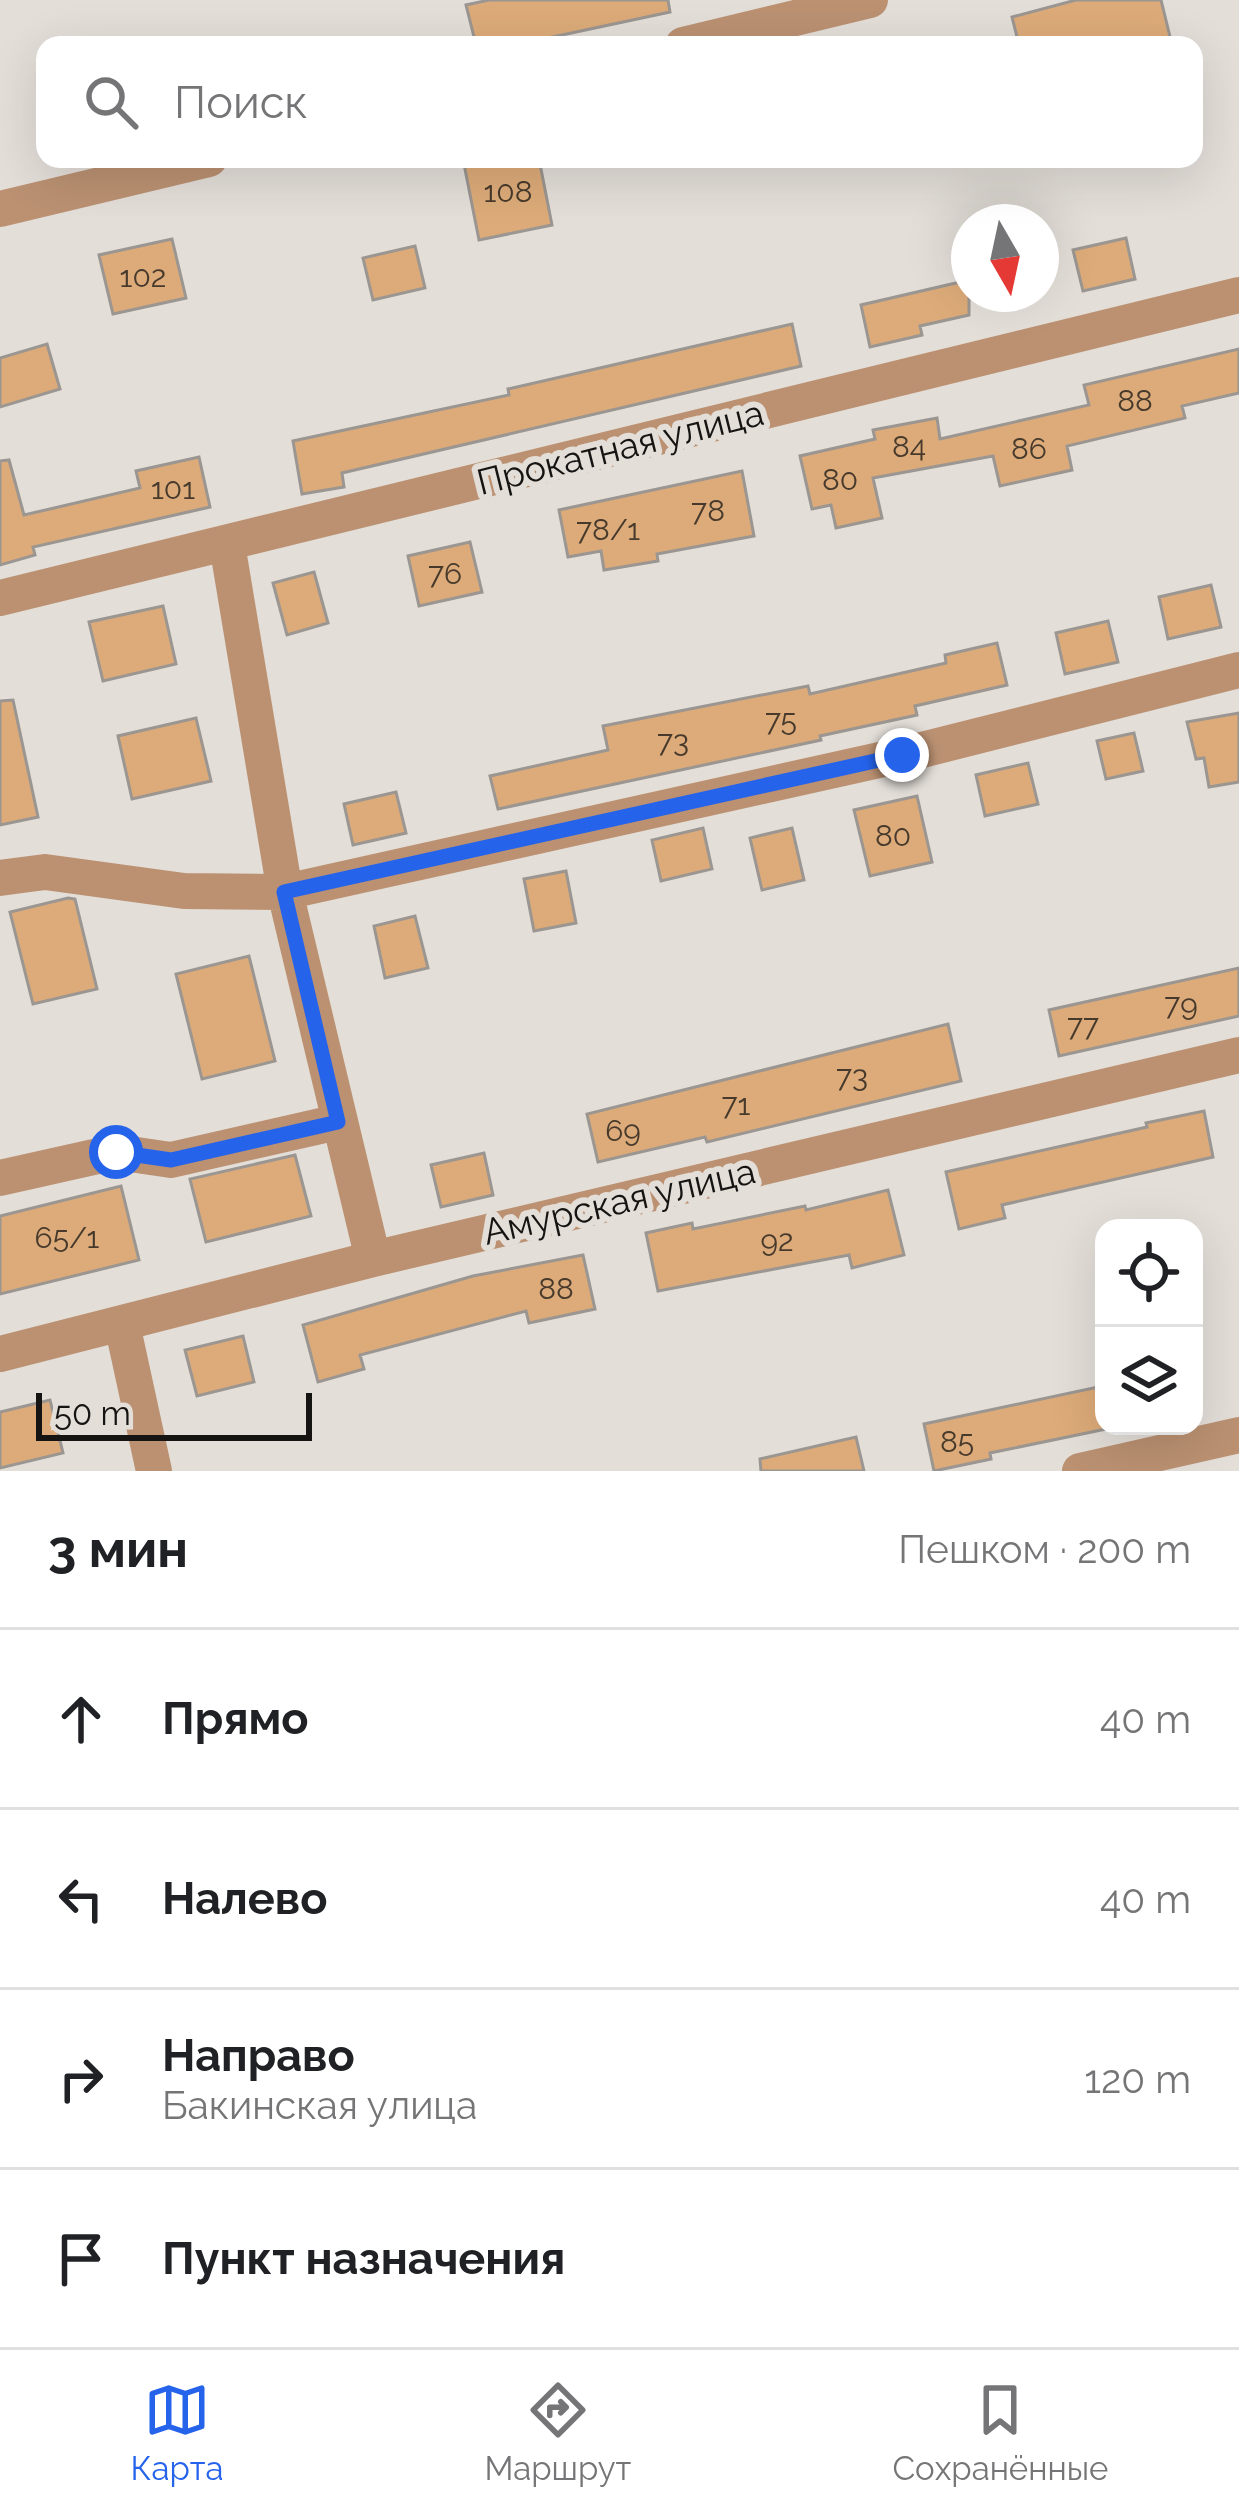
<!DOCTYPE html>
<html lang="ru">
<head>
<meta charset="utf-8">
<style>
  :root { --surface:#fff; --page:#f6f6f6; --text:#202124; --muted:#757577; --line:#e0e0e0; --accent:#2563eb }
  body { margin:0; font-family:Raleway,sans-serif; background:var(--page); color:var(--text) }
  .controls { position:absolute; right:36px; bottom:36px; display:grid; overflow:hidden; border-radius:24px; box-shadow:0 12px 48px #0002 }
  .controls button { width:108px; height:108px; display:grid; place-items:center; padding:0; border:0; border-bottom:3px solid var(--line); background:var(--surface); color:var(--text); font:60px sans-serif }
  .compass { position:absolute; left:951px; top:204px; width:108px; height:108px; border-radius:50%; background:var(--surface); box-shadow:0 12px 48px #0002; rotate:171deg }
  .scale { position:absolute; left:36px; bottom:30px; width:276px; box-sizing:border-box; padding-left:12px; border:6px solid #151412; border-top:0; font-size:33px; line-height:42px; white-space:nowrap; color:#151412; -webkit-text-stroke:9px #e3ded8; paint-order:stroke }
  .stop { position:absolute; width:36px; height:36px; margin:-27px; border:9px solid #2563eb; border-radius:50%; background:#fff }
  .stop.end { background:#2563eb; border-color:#fff; box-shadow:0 3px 12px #0008 }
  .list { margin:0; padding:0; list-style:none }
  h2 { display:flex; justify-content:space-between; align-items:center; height:156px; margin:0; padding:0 48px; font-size:51px }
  h2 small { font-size:39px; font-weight:400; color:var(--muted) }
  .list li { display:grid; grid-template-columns:78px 1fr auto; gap:36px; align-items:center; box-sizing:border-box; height:180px; padding:0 48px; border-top:3px solid var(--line) }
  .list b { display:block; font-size:45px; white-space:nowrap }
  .list p { margin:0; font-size:39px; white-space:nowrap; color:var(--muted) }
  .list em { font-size:39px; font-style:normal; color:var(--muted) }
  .icon { flex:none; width:66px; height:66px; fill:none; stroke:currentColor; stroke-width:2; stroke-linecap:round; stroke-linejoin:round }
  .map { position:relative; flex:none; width:1239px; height:1471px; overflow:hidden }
  .search { position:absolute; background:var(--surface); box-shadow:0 12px 48px #0002; left:36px; right:36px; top:36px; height:132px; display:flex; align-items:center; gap:30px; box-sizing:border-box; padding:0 42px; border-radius:24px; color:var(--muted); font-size:45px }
  .sheet { height:876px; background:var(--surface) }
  nav { display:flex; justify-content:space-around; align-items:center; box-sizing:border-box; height:168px; border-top:3px solid var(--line); background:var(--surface); font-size:33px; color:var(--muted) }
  nav a { display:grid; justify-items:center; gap:6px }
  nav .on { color:var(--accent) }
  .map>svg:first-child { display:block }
  .building { fill:#ddab79; stroke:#9b9691; stroke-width:3 }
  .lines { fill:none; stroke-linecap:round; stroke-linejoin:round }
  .minor { stroke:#bb9172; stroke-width:36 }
  .route { stroke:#2563eb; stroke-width:15 }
  .labels { text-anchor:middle; stroke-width:12; stroke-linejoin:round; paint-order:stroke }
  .number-label { font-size:30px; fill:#473a2c }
  .street-label { font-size:36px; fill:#151412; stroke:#e3ded8 }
</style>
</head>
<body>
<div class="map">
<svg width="1239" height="1471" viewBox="0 0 1239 1471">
  <rect width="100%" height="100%" fill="#e3ded8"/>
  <!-- building -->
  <path class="building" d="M 489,0 L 668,0 L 670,12 L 515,45 L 476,45 L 466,5 Z
    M 1076,0 L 1161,0 L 1172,45 L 1019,45 L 1012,17 Z
    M 463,159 L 539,159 L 552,225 L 479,240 Z
    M 1126,238 L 1135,279 L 1083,291 L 1073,250 Z
    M 172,239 L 186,298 L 113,314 L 99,255 Z
    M 415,246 L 425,288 L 373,300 L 363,258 Z
    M 969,280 L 969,315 L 920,326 L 922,335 L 870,347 L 861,305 Z
    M 792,324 L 801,366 L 342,473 L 344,487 L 302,494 L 293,441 L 509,395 L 508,389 Z
    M 47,344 L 60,389 L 0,407 L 0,358 Z
    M 1239,349 L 1239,393 L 1182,406 L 1185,418 L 1067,446 L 1072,470 L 1000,486 L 993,456 L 873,478 L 882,518 L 836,528 L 831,505 L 812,509 L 800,456 L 875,439 L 873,430 L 937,418 L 940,439 L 1089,405 L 1084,385 Z
    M 199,457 L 210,507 L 33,547 L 35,555 L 0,565 L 0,461 L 9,460 L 24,515 L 140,488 L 136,471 Z
    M 742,471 L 754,536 L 657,554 L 658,561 L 604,570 L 601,551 L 568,557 L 559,510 Z
    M 470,542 L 482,592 L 419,606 L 408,556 Z
    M 314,572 L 328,623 L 287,635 L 273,583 Z
    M 1211,585 L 1221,627 L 1168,639 L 1159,597 Z
    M 163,606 L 176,664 L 103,681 L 89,622 Z
    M 1108,621 L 1118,662 L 1065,674 L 1056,633 Z
    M 997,643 L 1007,685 L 915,706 L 917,715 L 820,736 L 821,740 L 498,809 L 490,776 L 608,750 L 603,726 L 808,686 L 810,694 L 946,663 L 945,655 Z
    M 13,700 L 38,817 L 0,825 L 0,701 Z
    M 1239,713 L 1239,782 L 1209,787 L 1204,758 L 1196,759 L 1187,722 Z
    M 196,718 L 211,781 L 132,799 L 118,736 Z
    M 1134,733 L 1143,771 L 1106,779 L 1097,741 Z
    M 1028,763 L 1038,804 L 985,816 L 976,775 Z
    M 396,792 L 406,833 L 353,845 L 344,804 Z
    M 917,796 L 932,862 L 870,876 L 854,810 Z
    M 703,828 L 712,869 L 661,881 L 652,840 Z
    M 792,828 L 804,880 L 762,890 L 750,838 Z
    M 566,871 L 576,923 L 534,931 L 524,879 Z
    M 68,898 L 75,899 L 97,989 L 33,1004 L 10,912 Z
    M 415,916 L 428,968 L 385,978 L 374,926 Z
    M 249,956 L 275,1061 L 202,1079 L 176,974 Z
    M 1239,968 L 1239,1016 L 1059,1056 L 1049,1010 Z
    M 948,1024 L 961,1081 L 707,1142 L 705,1137 L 598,1162 L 587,1114 Z
    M 1204,1111 L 1213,1157 L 1002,1205 L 1005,1218 L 959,1229 L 946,1172 L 1147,1127 L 1146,1123 Z
    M 484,1153 L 493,1195 L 441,1207 L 431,1165 Z
    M 295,1155 L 311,1216 L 206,1242 L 190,1179 Z
    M 121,1186 L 139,1260 L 0,1294 L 0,1216 Z
    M 888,1190 L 904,1255 L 852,1268 L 849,1255 L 658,1291 L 646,1233 L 692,1223 L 693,1229 L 805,1206 L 806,1210 Z
    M 583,1255 L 595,1309 L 529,1323 L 526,1311 L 360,1355 L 364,1369 L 318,1382 L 303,1325 L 473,1276 Z
    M 243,1336 L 254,1382 L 197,1396 L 185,1350 Z
    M 1098,1387 L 1106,1429 L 990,1453 L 991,1459 L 934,1471 L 924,1424 Z
    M 50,1400 L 63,1453 L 0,1468 L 0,1412 Z
    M 856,1437 L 864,1471 L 761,1471 L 760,1459 Z"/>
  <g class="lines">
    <!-- minor -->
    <path class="minor" d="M 683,45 L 870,0
      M 0,209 L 209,159
      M 227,544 L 285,892 L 373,1259
      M 0,598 L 1239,295
      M 0,878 L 45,872 L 184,891 L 285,892 L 902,755 L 1239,670
      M 0,1178 L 116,1152 L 171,1160 L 338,1122
      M 122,1324 L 154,1471
      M 0,1354 L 373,1259 L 1239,1055
      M 1080,1471 L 1239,1435"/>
  </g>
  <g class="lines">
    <!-- route -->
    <path class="route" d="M 116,1152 L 171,1160 L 338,1122 L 284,892 L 902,755"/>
  </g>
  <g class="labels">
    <!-- number labels -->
    <g class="number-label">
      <text x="508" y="202">108</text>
      <text x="143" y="287">102</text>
      <text x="1135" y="411">88</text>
      <text x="909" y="457">84</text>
      <text x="1029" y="459">86</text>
      <text x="840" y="490">80</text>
      <text x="173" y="499">101</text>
      <text x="708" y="521">78</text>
      <text x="608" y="540">78/1</text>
      <text x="445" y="584">76</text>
      <text x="781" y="731">75</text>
      <text x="673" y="752">73</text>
      <text x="893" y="846">80</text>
      <text x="1181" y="1015">79</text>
      <text x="1083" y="1036">77</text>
      <text x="852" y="1087">73</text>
      <text x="736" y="1115">71</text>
      <text x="623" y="1141">69</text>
      <text x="67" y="1248">65/1</text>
      <text x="777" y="1251">92</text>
      <text x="556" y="1299">88</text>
      <text x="957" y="1452">85</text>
    </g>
    <!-- street labels -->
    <g class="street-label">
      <text transform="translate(620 447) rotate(-14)" y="13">Прокатная улица</text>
      <text transform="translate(619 1201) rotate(-13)" y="13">Амурская улица</text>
    </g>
  </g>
</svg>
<div class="controls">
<button><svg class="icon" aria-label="locate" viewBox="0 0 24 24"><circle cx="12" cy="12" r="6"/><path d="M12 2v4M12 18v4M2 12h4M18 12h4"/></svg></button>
<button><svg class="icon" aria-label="layers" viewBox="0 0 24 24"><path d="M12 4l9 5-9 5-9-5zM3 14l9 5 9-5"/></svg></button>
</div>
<svg class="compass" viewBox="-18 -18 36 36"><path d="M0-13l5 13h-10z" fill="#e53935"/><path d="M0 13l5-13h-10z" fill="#757577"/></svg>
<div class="scale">50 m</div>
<div class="stop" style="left:116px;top:1152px"></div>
<div class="stop end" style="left:902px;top:755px"></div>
<div class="search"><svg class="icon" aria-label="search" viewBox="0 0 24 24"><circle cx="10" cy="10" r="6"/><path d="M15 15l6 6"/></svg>Поиск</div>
</div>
<section class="sheet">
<h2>3 мин<small>Пешком · 200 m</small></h2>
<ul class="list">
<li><svg class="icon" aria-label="ahead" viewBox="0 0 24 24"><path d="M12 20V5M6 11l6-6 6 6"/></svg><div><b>Прямо</b></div><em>40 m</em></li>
<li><svg class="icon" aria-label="left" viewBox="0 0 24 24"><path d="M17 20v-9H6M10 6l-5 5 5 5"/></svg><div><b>Налево</b></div><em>40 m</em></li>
<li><svg class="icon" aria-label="right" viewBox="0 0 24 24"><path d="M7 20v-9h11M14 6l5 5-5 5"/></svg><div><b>Направо</b><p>Бакинская улица</p></div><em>120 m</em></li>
<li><svg class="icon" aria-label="arrive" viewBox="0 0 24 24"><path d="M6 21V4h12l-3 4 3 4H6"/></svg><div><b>Пункт назначения</b></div></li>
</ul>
</section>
<nav>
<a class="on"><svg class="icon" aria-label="map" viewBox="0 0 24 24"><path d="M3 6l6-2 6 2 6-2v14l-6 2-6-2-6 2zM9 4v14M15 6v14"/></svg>Карта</a>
<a><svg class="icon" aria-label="directions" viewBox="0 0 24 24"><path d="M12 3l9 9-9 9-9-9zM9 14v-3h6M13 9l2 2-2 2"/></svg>Маршрут</a>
<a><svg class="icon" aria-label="saved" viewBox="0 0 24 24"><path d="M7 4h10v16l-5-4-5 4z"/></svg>Сохранённые</a>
</nav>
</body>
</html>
